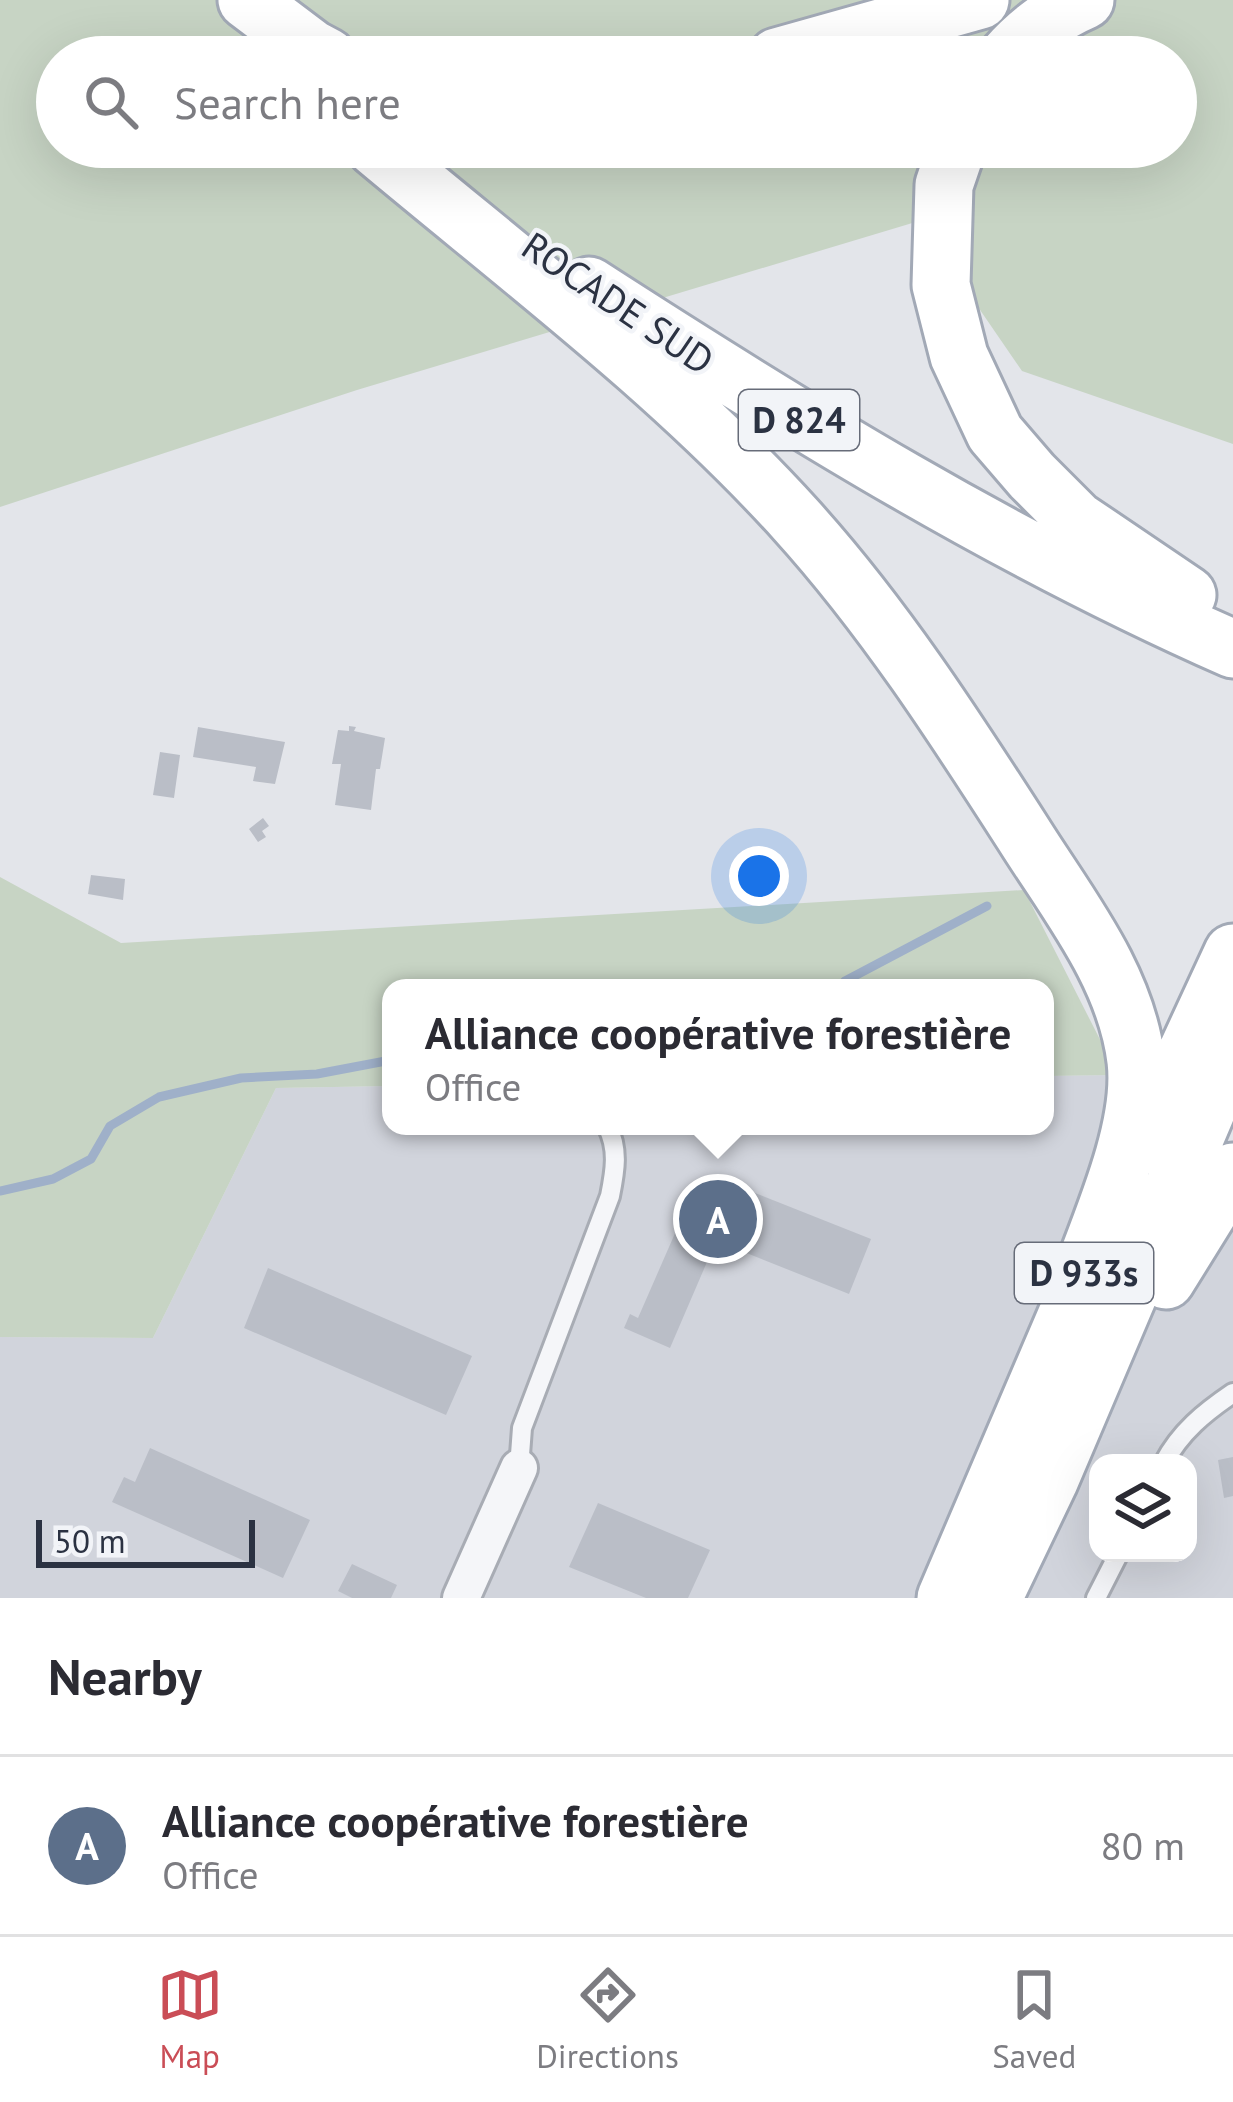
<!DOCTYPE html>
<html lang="en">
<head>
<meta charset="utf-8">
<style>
  :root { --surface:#fff; --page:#f2f2f3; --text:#2b2b33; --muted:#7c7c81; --line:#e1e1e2; --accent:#ca4d56 }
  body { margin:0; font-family:"PT Sans",sans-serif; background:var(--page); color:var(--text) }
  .controls { position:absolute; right:36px; bottom:36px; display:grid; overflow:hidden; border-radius:24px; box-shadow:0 12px 48px #0002 }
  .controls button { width:108px; height:108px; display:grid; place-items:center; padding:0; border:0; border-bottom:3px solid var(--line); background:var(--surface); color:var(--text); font:60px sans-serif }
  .scale { position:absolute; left:36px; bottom:30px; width:219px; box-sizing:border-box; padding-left:12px; border:6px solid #2b3242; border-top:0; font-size:33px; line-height:42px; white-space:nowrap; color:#2b3242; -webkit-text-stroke:9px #f2f4f8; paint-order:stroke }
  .you { position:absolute; left:759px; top:876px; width:42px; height:42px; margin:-30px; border:9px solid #fff; border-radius:50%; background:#1a73e8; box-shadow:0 0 0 18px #1a73e833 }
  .badge { display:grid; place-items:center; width:78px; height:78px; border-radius:50%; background:var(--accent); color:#fff; font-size:39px; font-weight:700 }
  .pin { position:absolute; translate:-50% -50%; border:6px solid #fff; box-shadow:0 3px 12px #0006 }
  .popup { position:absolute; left:382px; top:979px; width:672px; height:156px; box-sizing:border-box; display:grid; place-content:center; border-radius:24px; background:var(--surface); filter:drop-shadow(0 3px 9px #0005); font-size:39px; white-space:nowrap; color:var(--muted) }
  .popup b { font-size:45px; color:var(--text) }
  .popup::after { content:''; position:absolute; left:50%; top:100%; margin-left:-24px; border:24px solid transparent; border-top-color:var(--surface) }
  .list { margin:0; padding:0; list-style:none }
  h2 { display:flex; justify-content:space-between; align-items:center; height:156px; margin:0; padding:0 48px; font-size:51px }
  h2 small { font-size:39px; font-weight:400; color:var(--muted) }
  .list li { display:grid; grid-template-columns:78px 1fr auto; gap:36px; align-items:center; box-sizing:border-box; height:180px; padding:0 48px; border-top:3px solid var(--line) }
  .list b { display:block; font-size:45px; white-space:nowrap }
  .list p { margin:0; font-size:39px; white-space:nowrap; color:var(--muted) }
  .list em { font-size:39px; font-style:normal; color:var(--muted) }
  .icon { flex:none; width:66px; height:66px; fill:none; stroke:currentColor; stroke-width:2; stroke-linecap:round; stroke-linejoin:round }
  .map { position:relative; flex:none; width:1233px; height:1598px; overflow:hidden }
  .search { position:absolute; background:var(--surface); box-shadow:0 12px 48px #0002; left:36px; right:36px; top:36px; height:132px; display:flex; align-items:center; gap:30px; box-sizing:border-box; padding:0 42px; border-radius:66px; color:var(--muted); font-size:45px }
  .sheet { height:336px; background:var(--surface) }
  nav { display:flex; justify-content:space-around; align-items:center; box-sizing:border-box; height:168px; border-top:3px solid var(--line); background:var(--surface); font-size:33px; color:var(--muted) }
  nav a { display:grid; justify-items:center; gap:6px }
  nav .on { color:var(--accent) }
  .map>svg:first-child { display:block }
  .built { fill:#d1d4dc; fill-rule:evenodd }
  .green { fill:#c7d4c4; fill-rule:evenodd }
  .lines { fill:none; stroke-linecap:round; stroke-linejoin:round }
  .stream { stroke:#9fb0c9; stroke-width:9 }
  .building { fill:#babec7 }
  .service-casing { stroke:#a8acb4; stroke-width:24 }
  .minor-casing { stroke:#a8acb4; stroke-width:42 }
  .primary-casing { stroke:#a2a9b6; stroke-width:63 }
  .service { stroke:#f5f6f9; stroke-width:18 }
  .minor { stroke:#f5f6f9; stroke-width:36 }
  .primary { stroke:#fff; stroke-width:57 }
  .labels { text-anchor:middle; stroke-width:9; stroke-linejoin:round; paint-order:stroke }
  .shield { fill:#f2f4f8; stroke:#676c79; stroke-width:3 }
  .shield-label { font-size:36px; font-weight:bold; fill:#2b3242 }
  .street-label { font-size:39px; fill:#2b3242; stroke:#f2f4f8 }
</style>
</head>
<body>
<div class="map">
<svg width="1233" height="1598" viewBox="0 0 1233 1598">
  <rect width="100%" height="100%" fill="#e3e5ea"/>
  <!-- built -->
  <path class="built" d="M 1118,1075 L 1233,1161 L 1233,1598 L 0,1598 L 0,1337 L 153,1338 L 276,1088 L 391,1086 L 391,1126 L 1045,1126 L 1045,1076 ZM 1098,1463 L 1188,1463 L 1188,1553 L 1098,1553 Z"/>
  <!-- green -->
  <path class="green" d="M 0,0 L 1233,0 L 1233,444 L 1022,371 L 919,221 L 357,390 L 0,507 ZM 57,57 L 1176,57 L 1176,147 L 57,147 Z
    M 0,877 L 121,943 L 1024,890 L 1118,1075 L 1045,1076 L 1045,988 L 391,988 L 391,1086 L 276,1088 L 153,1338 L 0,1337 Z"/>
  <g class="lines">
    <!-- stream -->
    <path class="stream" d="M 838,988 L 845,981 L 987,906
      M 0,1191 L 53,1179 L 91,1159 L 110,1126 L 159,1097 L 241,1078 L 317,1074 L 391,1060"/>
  </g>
  <!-- building -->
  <path class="building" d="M 349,726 L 356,727 L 354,731 L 385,738 L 380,769 L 376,769 L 371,810 L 335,805 L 341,764 L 332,764 L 338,730 L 349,731 Z
    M 198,727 L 285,742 L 275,784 L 253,781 L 256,767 L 193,757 Z
    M 160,752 L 180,755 L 174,798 L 153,795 Z
    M 263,818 L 269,826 L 262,831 L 266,837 L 258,842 L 249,829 Z
    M 91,875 L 125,879 L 123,900 L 88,894 Z
    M 705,1180 L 717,1181 L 729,1186 L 736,1193 L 741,1214 L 750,1191 L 871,1239 L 849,1294 L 729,1246 L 736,1229 L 728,1236 L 714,1241 L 704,1241 L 689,1233 L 681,1217 L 683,1197 L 695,1185 Z
    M 676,1231 L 713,1248 L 670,1348 L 624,1328 L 630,1314 L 638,1318 Z
    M 268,1268 L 472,1356 L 446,1415 L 244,1328 Z
    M 150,1448 L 310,1520 L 283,1578 L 112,1502 L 124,1477 L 135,1482 Z
    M 1233,1457 L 1233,1496 L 1224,1498 L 1218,1460 Z
    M 598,1503 L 710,1550 L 688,1598 L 646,1598 L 569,1567 Z
    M 352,1564 L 397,1585 L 391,1598 L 352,1598 L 338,1591 Z"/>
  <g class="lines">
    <defs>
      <path id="service" d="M 1164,1463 C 1180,1432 1205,1412 1233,1393
        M 519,1468 L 522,1428 L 610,1196 C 615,1171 619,1149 607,1126
        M 1096,1598 L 1119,1553"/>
      <path id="minor" d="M 461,1598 L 519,1468"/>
      <path id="primary" d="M 247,0 L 312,49 L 327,57
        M 777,57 L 980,0
        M 1007,57 C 1029,32 1055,13 1085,0
        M 375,147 C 518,267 670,381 796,520 C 883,616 954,726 1024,835 C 1068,905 1126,976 1136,1061 C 1144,1130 1098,1228 1074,1295
        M 957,147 L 944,185 L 941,285 L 959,356 L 995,433 L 1032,476 L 1076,520 L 1187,595
        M 589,286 C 798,421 1006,549 1233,649
        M 1144,1145 L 1233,953
        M 1166,1280 L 1233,1172
        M 946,1598 L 1090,1261
        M 993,1598 L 1049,1481 L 1233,1048"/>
    </defs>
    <!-- service casing -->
    <use href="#service" class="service-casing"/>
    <!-- minor casing -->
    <use href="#minor" class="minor-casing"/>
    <!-- primary casing -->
    <use href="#primary" class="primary-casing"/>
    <!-- service -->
    <use href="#service" class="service"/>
    <!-- minor -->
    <use href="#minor" class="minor"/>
    <!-- primary -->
    <use href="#primary" class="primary"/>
  </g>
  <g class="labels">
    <!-- shield labels -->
    <g class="shield">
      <rect x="739" y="390" width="120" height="60" rx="9"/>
      <rect x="1015" y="1243" width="138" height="60" rx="9"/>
    </g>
    <g class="shield-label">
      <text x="799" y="433">D 824</text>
      <text x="1084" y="1286">D 933s</text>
    </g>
    <!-- street labels -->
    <g class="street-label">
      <text transform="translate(618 303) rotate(34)" y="14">ROCADE SUD</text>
    </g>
  </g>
</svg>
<div class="controls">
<button><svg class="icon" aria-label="layers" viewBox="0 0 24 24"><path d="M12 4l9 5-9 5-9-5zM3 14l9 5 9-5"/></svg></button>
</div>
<div class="scale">50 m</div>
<div class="you"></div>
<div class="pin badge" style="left:718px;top:1219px;background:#5c6f8a">A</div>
<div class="popup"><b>Alliance coopérative forestière</b>Office</div>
<div class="search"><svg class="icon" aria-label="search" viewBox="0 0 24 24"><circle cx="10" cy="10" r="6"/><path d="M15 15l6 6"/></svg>Search here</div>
</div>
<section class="sheet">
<h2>Nearby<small></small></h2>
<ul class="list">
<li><span class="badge" style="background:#5c6f8a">A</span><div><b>Alliance coopérative forestière</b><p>Office</p></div><em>80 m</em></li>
</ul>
</section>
<nav>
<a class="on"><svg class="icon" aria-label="map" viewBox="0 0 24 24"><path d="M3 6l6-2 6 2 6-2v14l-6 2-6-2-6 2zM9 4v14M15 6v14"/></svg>Map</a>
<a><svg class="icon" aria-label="directions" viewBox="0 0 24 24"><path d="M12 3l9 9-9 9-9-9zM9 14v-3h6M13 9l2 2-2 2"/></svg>Directions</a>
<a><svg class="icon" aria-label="saved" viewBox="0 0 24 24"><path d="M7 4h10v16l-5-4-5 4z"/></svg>Saved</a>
</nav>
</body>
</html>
